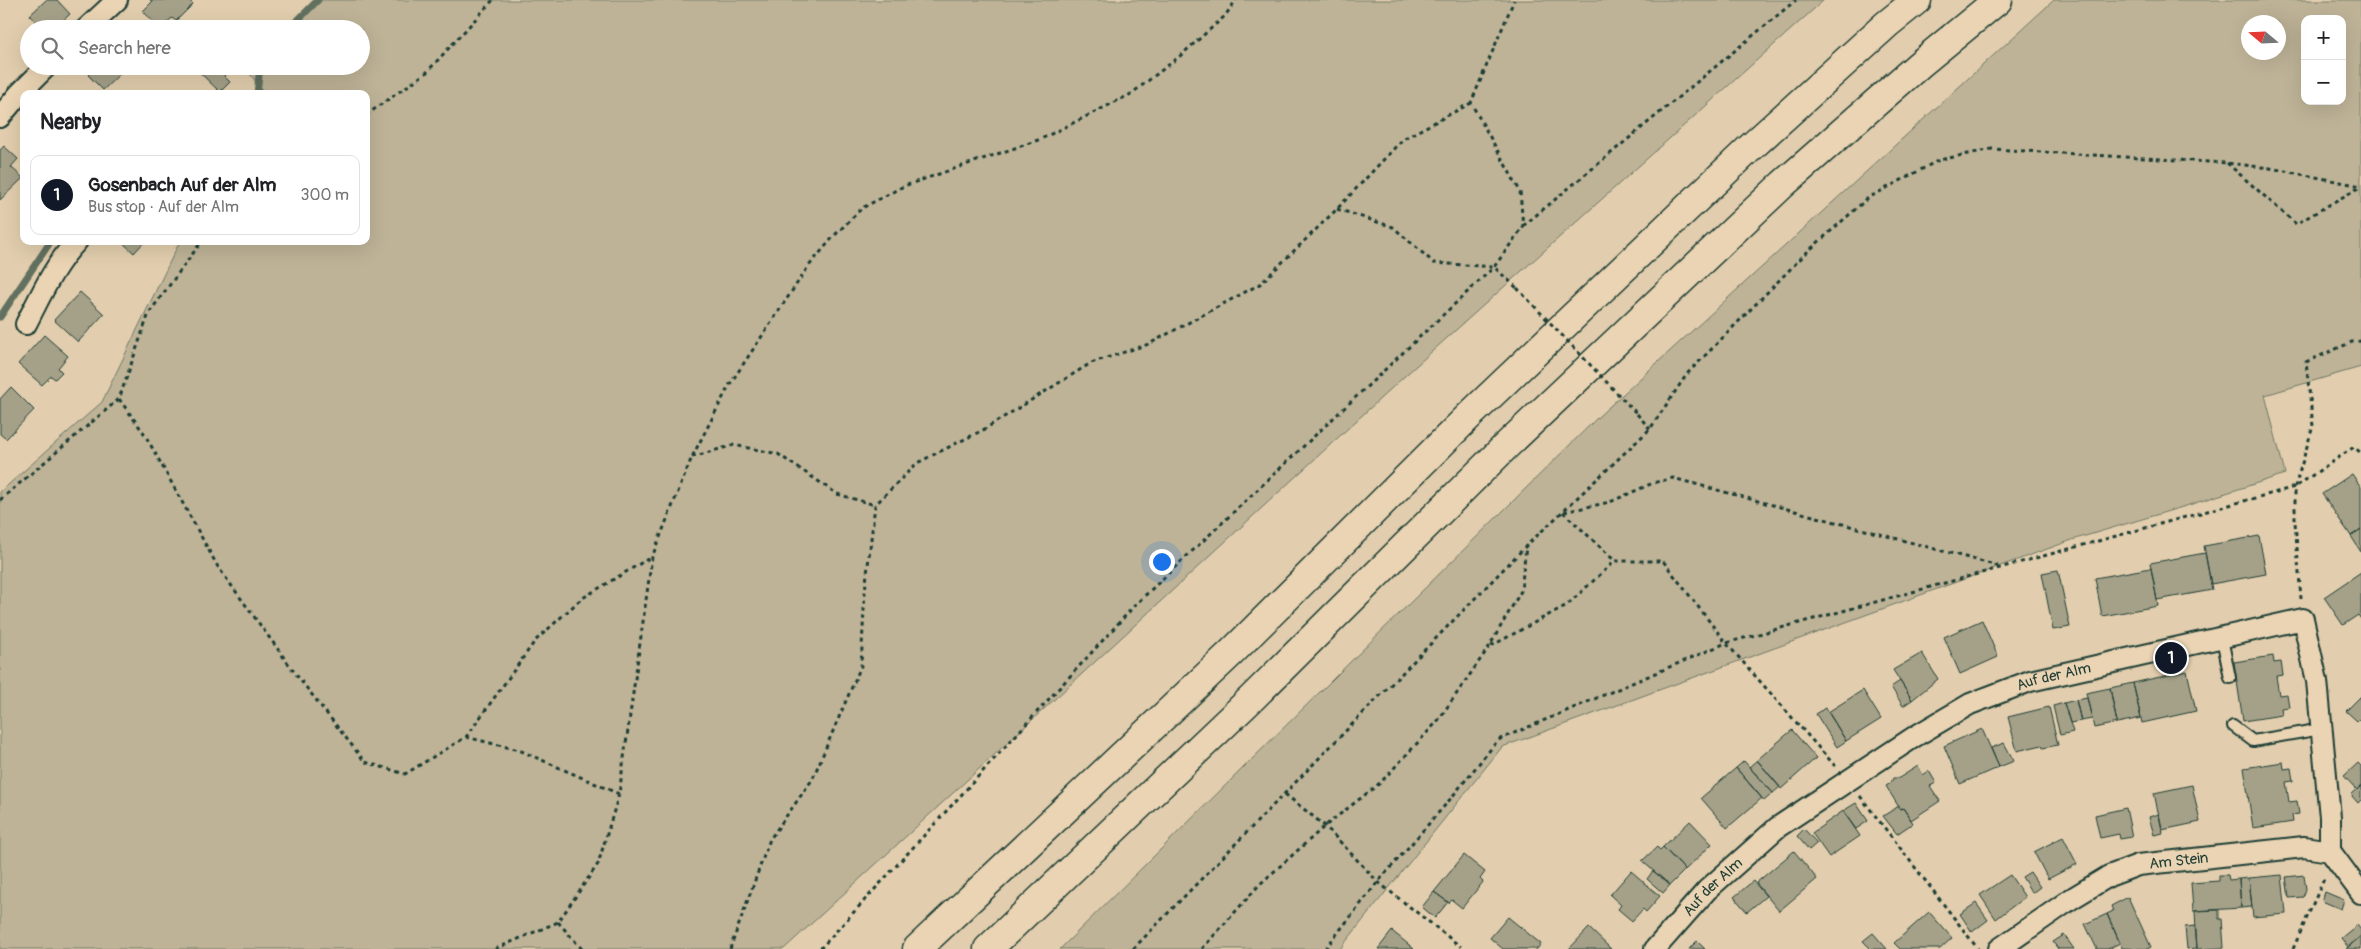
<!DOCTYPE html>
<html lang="en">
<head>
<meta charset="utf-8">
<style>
  :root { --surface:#fff; --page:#f6f6f6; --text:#202124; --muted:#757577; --line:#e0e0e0; --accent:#111827 }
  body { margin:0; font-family:Pangolin,sans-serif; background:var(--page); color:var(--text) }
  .controls { position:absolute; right:15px; top:15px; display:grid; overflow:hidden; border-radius:10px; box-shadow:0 5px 20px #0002 }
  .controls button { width:45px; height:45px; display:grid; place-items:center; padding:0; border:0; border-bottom:1px solid var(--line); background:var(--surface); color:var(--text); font:25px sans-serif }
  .compass { position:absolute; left:2241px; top:15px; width:45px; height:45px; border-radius:50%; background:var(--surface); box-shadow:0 5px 20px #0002; rotate:289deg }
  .you { position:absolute; left:1161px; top:561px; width:18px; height:18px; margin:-12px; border:4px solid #fff; border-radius:50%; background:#1a73e8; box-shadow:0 0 0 8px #1a73e833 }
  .badge { display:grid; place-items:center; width:32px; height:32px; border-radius:50%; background:var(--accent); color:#fff; font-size:16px; font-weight:700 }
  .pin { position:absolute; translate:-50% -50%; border:2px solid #fff; box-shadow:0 1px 5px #0006 }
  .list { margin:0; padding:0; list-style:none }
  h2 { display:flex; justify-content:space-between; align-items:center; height:65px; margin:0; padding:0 20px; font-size:21px }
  h2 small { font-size:16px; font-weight:400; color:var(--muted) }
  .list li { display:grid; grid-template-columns:32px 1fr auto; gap:15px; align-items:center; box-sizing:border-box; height:80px; margin:0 10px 10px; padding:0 10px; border:1px solid var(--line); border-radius:10px }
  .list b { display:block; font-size:19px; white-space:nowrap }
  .list p { margin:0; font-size:16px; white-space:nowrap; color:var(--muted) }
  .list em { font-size:16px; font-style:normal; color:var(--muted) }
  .icon { flex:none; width:28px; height:28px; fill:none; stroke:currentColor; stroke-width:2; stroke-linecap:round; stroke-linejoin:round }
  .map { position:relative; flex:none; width:2361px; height:949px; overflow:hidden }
  .search { position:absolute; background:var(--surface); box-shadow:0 5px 20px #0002; left:20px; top:20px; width:350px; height:55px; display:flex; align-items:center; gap:12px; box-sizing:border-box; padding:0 18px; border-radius:28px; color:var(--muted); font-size:19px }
  .panel { position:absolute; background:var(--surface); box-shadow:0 5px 20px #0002; left:20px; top:90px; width:350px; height:155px; border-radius:10px }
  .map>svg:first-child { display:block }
  .green { fill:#beb397; stroke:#6e7866; fill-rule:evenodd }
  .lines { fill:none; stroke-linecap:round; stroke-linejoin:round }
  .stream { stroke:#626f5f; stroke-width:7 }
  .building { fill:#a5a189; stroke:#1f3d34 }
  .service-casing { stroke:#1f3d34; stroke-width:14 }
  .minor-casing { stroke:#1f3d34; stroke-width:24 }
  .motorway-casing { stroke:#1f3d34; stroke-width:31 }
  .path { stroke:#1f3d34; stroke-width:3; stroke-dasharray:4 4; stroke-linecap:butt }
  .service { stroke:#ead4b3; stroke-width:10 }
  .minor { stroke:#ead4b3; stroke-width:20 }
  .motorway { stroke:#ead4b3; stroke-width:28 }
  .path-bridge { stroke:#1f3d34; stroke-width:3; stroke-dasharray:4 4; stroke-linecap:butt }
  .labels { text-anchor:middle; stroke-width:4; stroke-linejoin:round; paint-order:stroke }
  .street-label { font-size:15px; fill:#1f3d34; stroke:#ead4b3 }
</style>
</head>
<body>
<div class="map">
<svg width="2361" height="949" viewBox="0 0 2361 949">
  <rect width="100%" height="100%" fill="#e2ceae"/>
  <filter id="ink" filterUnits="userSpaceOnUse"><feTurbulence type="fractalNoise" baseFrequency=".02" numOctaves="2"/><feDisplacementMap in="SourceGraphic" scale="10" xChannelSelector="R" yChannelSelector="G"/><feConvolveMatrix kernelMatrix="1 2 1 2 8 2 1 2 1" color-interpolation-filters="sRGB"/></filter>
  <g filter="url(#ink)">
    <!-- green -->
    <path class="green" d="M 315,0 L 1824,0 L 1408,373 L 784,949 L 0,949 L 0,492 L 102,402 L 180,241 L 366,241 L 366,94 L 265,94 L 244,66 L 361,66 L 361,29 L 285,29 Z
      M 2054,0 L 2361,0 L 2361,367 L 2265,395 L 2285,474 L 2189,505 L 2072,540 L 1502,747 L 1340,949 L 1060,949 L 1599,416 ZM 2305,19 L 2342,19 L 2342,101 L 2305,101 ZM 2248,22 L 2278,22 L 2278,52 L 2248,52 Z"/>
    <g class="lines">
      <!-- stream -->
      <path class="stream" d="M 289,29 L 318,0
        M 257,94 L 260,66
        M 0,317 L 51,241"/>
    </g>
    <!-- building -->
    <path class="building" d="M 46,0 L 57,0 L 70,14 L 54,29 L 43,29 L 30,15 Z
      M 150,0 L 189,0 L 193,4 L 176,21 L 172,18 L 160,29 L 143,11 L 152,2 Z
      M 91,66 L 135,66 L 129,72 L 125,69 L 103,90 L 88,75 L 94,69 Z
      M 234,66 L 224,76 L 230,82 L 220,92 L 194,67 Z
      M 4,146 L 18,159 L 11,167 L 23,178 L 0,200 L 0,150 Z
      M 121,241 L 145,241 L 134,253 Z
      M 80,292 L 104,314 L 78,342 L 54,320 Z
      M 44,335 L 68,356 L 58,368 L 62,372 L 55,379 L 51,376 L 42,385 L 18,364 Z
      M 11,387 L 34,410 L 6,439 L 0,434 L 0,399 Z
      M 2352,474 L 2361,487 L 2361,529 L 2351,536 L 2322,494 Z
      M 2361,529 L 2361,552 L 2351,536 Z
      M 2259,536 L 2266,574 L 2211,584 L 2204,546 Z
      M 2205,553 L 2212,590 L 2157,600 L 2150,563 Z
      M 2151,568 L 2158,606 L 2102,616 L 2095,578 Z
      M 2058,570 L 2070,627 L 2053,630 L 2042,573 Z
      M 2361,572 L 2361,619 L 2358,615 L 2343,625 L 2324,597 Z
      M 1982,620 L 1998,657 L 1960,674 L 1944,637 Z
      M 1922,653 L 1938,679 L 1912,700 L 1893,670 Z
      M 2273,656 L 2274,663 L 2281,662 L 2283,675 L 2276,676 L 2279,695 L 2287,694 L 2289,707 L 2281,708 L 2282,715 L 2243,721 L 2234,662 Z
      M 2187,671 L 2196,711 L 2142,723 L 2133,683 Z
      M 1900,681 L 1912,700 L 1903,706 L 1891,687 Z
      M 2133,683 L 2141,718 L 2117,723 L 2110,688 Z
      M 2110,688 L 2117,723 L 2094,728 L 2086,693 Z
      M 1863,690 L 1881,719 L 1846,741 L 1828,712 Z
      M 2361,696 L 2361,722 L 2359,719 L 2357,721 L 2346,711 Z
      M 2087,698 L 2092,719 L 2081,721 L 2076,700 Z
      M 2076,700 L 2081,721 L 2070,723 L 2064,703 Z
      M 2064,703 L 2073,732 L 2060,735 L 2053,706 Z
      M 2049,707 L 2058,745 L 2043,748 L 2042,745 L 2017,751 L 2008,717 Z
      M 1826,708 L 1846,741 L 1837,747 L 1816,714 Z
      M 1982,729 L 1999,767 L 1960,784 L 1944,746 Z
      M 1792,730 L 1816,758 L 1781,789 L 1757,760 Z
      M 2004,743 L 2014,761 L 1999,767 L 1991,748 Z
      M 1757,760 L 1780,787 L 1773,793 L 1749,767 Z
      M 1744,761 L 1773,793 L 1764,801 L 1736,768 Z
      M 2283,762 L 2284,769 L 2291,768 L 2293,781 L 2286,782 L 2289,802 L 2297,801 L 2299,814 L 2292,815 L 2293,822 L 2253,828 L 2244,768 Z
      M 2358,763 L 2361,766 L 2361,786 L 2357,790 L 2344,776 Z
      M 1918,766 L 1923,775 L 1929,771 L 1936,783 L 1930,786 L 1940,801 L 1911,820 L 1903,808 L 1900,809 L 1886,786 L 1891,783 L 1893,778 L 1899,778 Z
      M 1736,768 L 1762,798 L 1727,828 L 1701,798 Z
      M 2192,785 L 2200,822 L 2162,830 L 2154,793 Z
      M 2361,786 L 2361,800 L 2358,803 L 2351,795 Z
      M 1856,803 L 1868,821 L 1856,829 L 1843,811 Z
      M 1899,806 L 1900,809 L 1903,808 L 1913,823 L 1897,834 L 1883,816 Z
      M 2126,808 L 2132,837 L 2120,839 L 2119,834 L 2100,838 L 2095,815 Z
      M 1843,811 L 1860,836 L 1829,857 L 1812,833 Z
      M 2159,814 L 2163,833 L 2154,835 L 2149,817 Z
      M 1690,821 L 1712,844 L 1685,870 L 1663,847 Z
      M 1804,829 L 1817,843 L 1809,850 L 1797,836 Z
      M 2063,837 L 2077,864 L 2048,879 L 2034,852 Z
      M 1657,847 L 1660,850 L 1663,847 L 1685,870 L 1670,885 L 1642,861 Z
      M 1794,851 L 1817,879 L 1779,911 L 1756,883 Z
      M 1464,855 L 1485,872 L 1480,879 L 1483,882 L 1462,908 L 1452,900 L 1449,903 L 1434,892 Z
      M 1631,871 L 1660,896 L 1646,912 L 1643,909 L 1632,921 L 1618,909 L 1621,905 L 1610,895 Z
      M 1653,871 L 1670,885 L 1663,893 L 1647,879 Z
      M 2030,872 L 2040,887 L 2032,893 L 2022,877 Z
      M 2010,875 L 2025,897 L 1996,919 L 1980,895 Z
      M 2219,875 L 2228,875 L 2229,880 L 2239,879 L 2241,908 L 2193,911 L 2191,883 L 2219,881 Z
      M 2282,875 L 2286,914 L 2253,917 L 2249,878 Z
      M 2304,875 L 2306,889 L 2303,897 L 2289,898 L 2286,877 Z
      M 2249,878 L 2252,907 L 2241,908 L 2239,879 Z
      M 1753,881 L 1766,896 L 1747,912 L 1734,897 Z
      M 1434,892 L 1448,902 L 1435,918 L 1422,907 Z
      M 2325,892 L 2344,900 L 2341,909 L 2322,901 Z
      M 2128,897 L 2151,947 L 2147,949 L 2122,948 L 2107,914 L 2113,911 L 2111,906 Z
      M 1976,903 L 1988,920 L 1972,932 L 1960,914 Z
      M 2219,910 L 2219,919 L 2222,919 L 2224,948 L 2197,949 L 2195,911 Z
      M 1929,912 L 1952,938 L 1940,949 L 1900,949 L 1894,943 Z
      M 2107,914 L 2120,943 L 2107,949 L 2097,949 L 2085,924 Z
      M 1508,917 L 1541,944 L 1537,949 L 1503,949 L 1490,938 Z
      M 2357,925 L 2361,930 L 2361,936 L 2348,947 L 2341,938 Z
      M 2195,926 L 2197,948 L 2187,949 L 2185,927 Z
      M 1589,928 L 1611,949 L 1569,949 Z
      M 1392,931 L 1414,949 L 1378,949 Z
      M 1873,933 L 1887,949 L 1871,949 L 1863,941 Z
      M 2064,935 L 2074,949 L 2058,949 L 2053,942 Z
      M 2361,936 L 2361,949 L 2346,949 L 2348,947 Z
      M 1697,941 L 1705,949 L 1689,949 Z"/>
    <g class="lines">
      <defs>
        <path id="service" d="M 2222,638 L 2230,678
          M 2233,726 L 2253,741 L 2321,729"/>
        <g id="minor">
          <path d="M 86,29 L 117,0"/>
          <path d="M 0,117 L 19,94 L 47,66"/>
          <path d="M 26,324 C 41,295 54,265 77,241"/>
          <path id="s1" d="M 1655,949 L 1707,890 L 1778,827 L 1914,737 L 1970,704 L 2030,681 L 2303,619 L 2317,681 L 2330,817 L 2330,851"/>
          <path id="s2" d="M 1999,949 L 2071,899 L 2109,876 L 2138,865 L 2304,847 L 2330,851 L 2361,893"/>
        </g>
        <path id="motorway" d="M 917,949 L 1231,653 L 1472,413 L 1749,149 L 1887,24 L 1917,0
          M 988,949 L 1251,699 L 1507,445 L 1783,184 L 1920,64 L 1998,0"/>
      </defs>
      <!-- service casing -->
      <use href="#service" class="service-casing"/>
      <!-- minor casing -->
      <use href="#minor" class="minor-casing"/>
      <!-- motorway casing -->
      <use href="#motorway" class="motorway-casing"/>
      <!-- path -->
      <path class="path" d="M 366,115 L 426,73 L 493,0
        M 2227,163 L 2296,224 L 2360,187
        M 1337,209 L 1393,227 L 1434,263 L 1494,267 L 1517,288
        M 1523,226 L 1796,0
        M 119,399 L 144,433 L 218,567 L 298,677 L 365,762 L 405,774 L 466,737 L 535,641 L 581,599 L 651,557
        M 1637,414 L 1650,429
        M 692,457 L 734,445 L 778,454 L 837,494 L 875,505
        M 0,500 L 119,399 L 149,313 L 202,241
        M 1563,512 L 1615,561 L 1663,561 L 1726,643 L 1835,766
        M 1564,512 L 1610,502 L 1653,483 L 1673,478 L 1998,566
        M 2301,599 L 2295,522 L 2295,487 L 2313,426 L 2306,362 L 2352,342 L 2361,341
        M 1491,646 L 1567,605 L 1615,561
        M 466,737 L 519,750 L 619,794
        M 1285,794 L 1325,826 L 1378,882 L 1461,947
        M 1860,796 L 1978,949
        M 558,922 L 582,949
        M 495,949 L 558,922 L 598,864 L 619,794 L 652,557 L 692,457 L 730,384 L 808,267 L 834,236 L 862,208 L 904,186 L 1041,139 L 1131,94 L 1180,56 L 1225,16 L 1236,0
        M 730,949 L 770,839 L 812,780 L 861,666 L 865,591 L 875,505 L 917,463 L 983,430 L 1091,363 L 1149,344 L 1260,284 L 1337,209 L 1403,139 L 1471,103
        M 820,949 L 1137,603 L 1494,267 L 1523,227 L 1520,191 L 1471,103 L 1514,0
        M 1133,949 L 1526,546 L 1650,429 L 1687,374 L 1805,254 L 1868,198 L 1939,160 L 1992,149 L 2227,163 L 2270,168 L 2361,186
        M 1202,949 L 1260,884 L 1325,826 L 1380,783 L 1437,722 L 1489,647 L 1521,591 L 1526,546
        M 1325,949 L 1378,882 L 1447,803 L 1498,740 L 1726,643 L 2295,487 L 2354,447 L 2361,453
        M 2293,949 L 2324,879"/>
      <!-- service -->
      <use href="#service" class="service"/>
      <!-- minor -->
      <use href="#minor" class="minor"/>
      <!-- motorway -->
      <use href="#motorway" class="motorway"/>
      <!-- path-bridge -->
      <path class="path-bridge" d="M 1517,288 L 1637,414"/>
    </g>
  </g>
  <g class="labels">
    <!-- street labels -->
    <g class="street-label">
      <text dy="5" stroke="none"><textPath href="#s1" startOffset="490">Auf der Alm</textPath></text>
      <text dy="5" stroke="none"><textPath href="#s2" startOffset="204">Am Stein</textPath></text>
      <text dy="5" stroke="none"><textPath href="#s1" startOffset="85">Auf der Alm</textPath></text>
    </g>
  </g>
</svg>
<div class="controls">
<button>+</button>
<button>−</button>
</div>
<svg class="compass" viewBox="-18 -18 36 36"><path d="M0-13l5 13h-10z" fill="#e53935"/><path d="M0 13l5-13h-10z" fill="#757577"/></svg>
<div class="you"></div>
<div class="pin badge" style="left:2171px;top:658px">1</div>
<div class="search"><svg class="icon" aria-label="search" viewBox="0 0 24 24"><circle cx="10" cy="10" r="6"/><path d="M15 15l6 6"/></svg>Search here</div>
<section class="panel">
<h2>Nearby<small></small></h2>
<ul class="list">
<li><span class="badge">1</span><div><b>Gosenbach Auf der Alm</b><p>Bus stop · Auf der Alm</p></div><em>300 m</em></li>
</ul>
</section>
</div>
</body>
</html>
